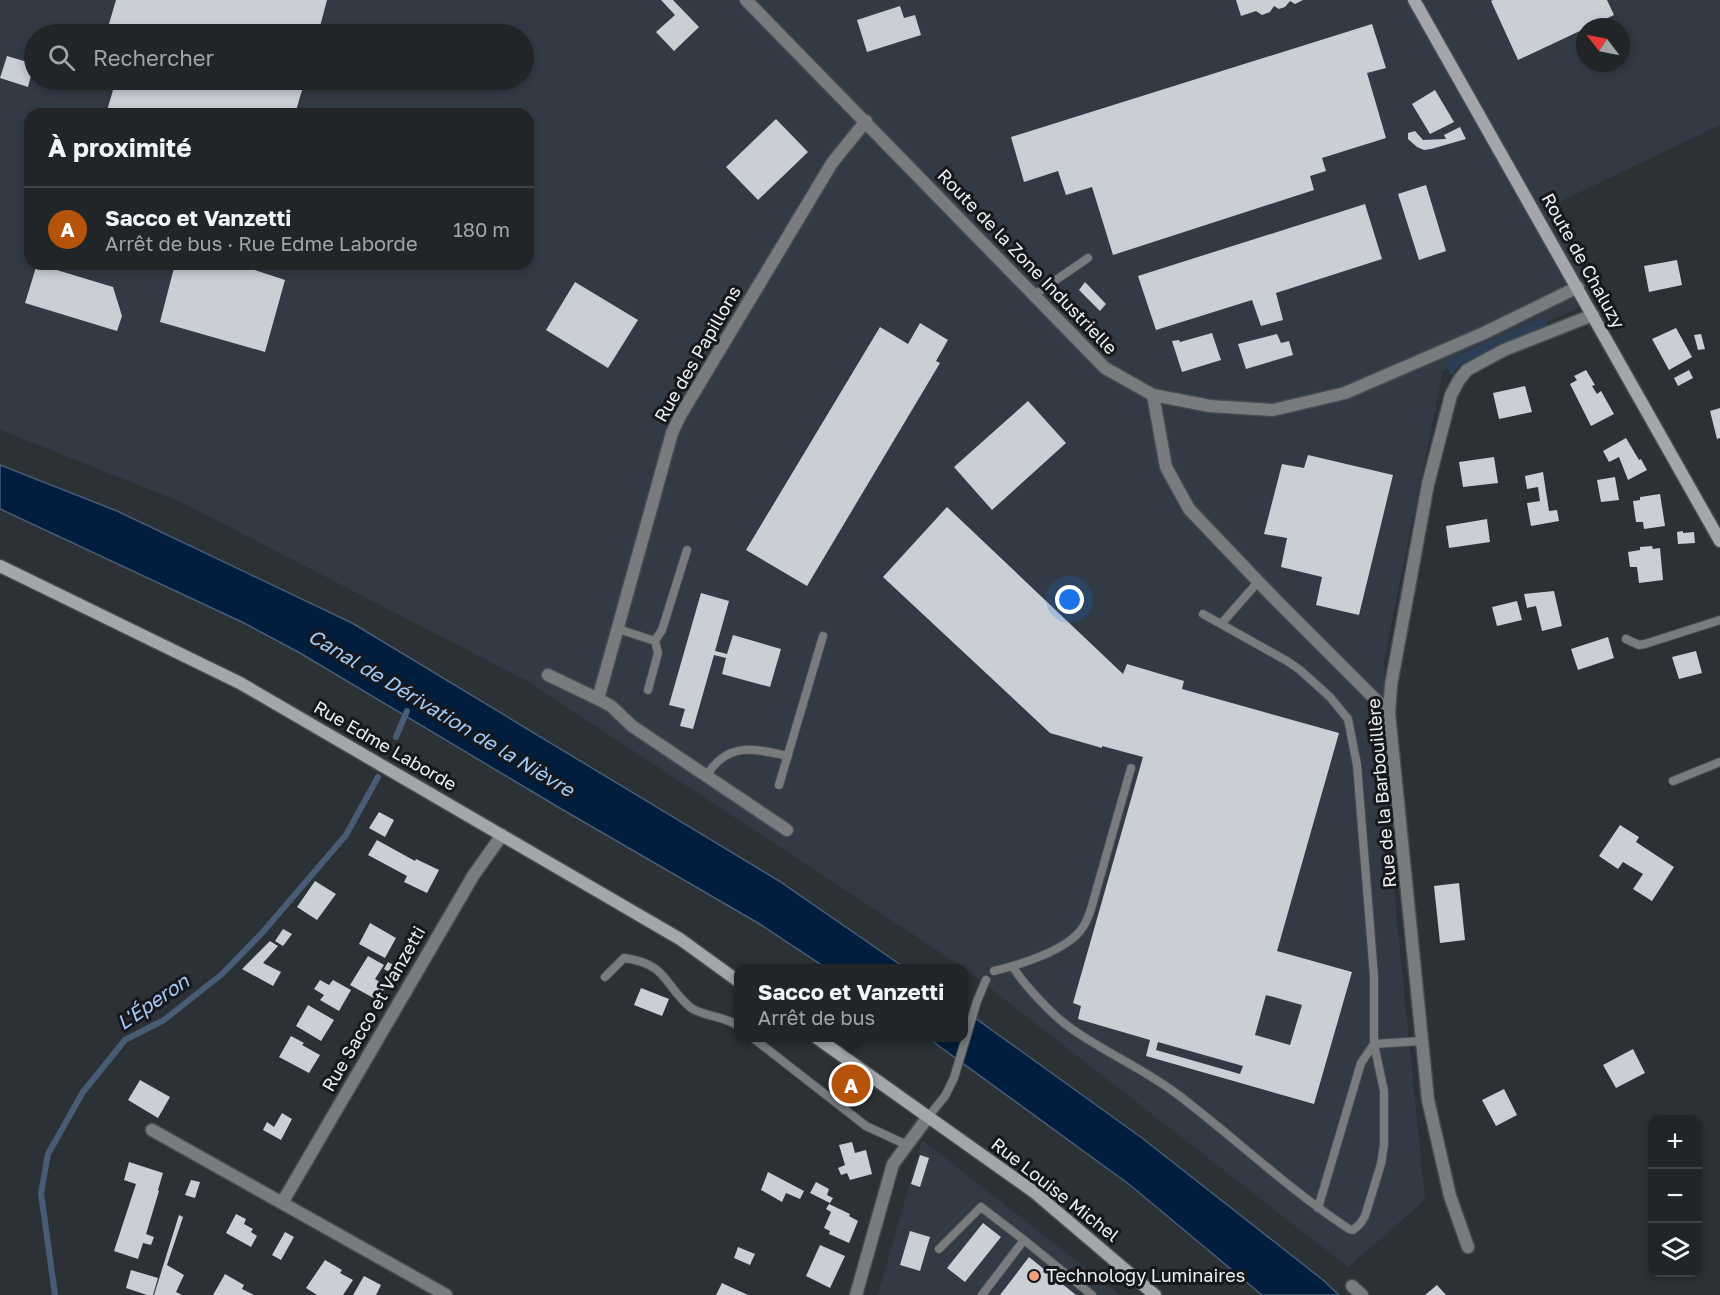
<!DOCTYPE html>
<html lang="fr">
<head>
<meta charset="utf-8">
<style>
  :root { --surface:#212528; --page:#292d30; --text:#f1f3f6; --muted:#a2a5a8; --line:#3e4245; --accent:#b45309 }
  body { margin:0; font-family:"Golos Text",sans-serif; background:var(--page); color:var(--text) }
  .controls { position:absolute; right:18px; bottom:18px; display:grid; overflow:hidden; border-radius:12px; box-shadow:0 3px 9px #0003 }
  .controls button { width:54px; height:54px; display:grid; place-items:center; padding:0; border:0; border-bottom:2px solid var(--line); background:var(--surface); color:var(--text); font:30px sans-serif }
  .compass { position:absolute; left:1576px; top:18px; width:54px; height:54px; border-radius:50%; background:var(--surface); box-shadow:0 3px 9px #0003; rotate:302deg }
  .you { position:absolute; left:1070px; top:600px; width:21px; height:21px; margin:-15px; border:4px solid #fff; border-radius:50%; background:#1a73e8; box-shadow:0 0 0 9px #1a73e833 }
  .badge { display:grid; place-items:center; width:39px; height:39px; border-radius:50%; background:var(--accent); color:#fff; font-size:20px; font-weight:700 }
  .pin { position:absolute; translate:-50% -50%; border:3px solid #fff; box-shadow:0 2px 6px #0006 }
  .popup { position:absolute; left:734px; top:964px; width:234px; height:78px; box-sizing:border-box; display:grid; place-content:center; border-radius:12px; background:var(--surface); filter:drop-shadow(0 2px 4px #0005); font-size:20px; white-space:nowrap; color:var(--muted) }
  .popup b { font-size:22px; color:var(--text) }
  .popup::after { content:''; position:absolute; left:50%; top:100%; margin-left:-12px; border:12px solid transparent; border-top-color:var(--surface) }
  .list { margin:0; padding:0; list-style:none }
  h2 { display:flex; justify-content:space-between; align-items:center; height:78px; margin:0; padding:0 24px; font-size:26px }
  h2 small { font-size:20px; font-weight:400; color:var(--muted) }
  .list li { display:grid; grid-template-columns:39px 1fr auto; gap:18px; align-items:center; box-sizing:border-box; height:84px; padding:0 24px; border-top:2px solid var(--line) }
  .list b { display:block; font-size:22px; white-space:nowrap }
  .list p { margin:0; font-size:20px; white-space:nowrap; color:var(--muted) }
  .list em { font-size:20px; font-style:normal; color:var(--muted) }
  .icon { flex:none; width:33px; height:33px; fill:none; stroke:currentColor; stroke-width:2; stroke-linecap:round; stroke-linejoin:round }
  .map { position:relative; flex:none; width:1720px; height:1295px; overflow:hidden }
  .search { position:absolute; background:var(--surface); box-shadow:0 3px 9px #0003; left:24px; top:24px; width:510px; height:66px; display:flex; align-items:center; gap:15px; box-sizing:border-box; padding:0 21px; border-radius:33px; color:var(--muted); font-size:22px }
  .panel { position:absolute; background:var(--surface); box-shadow:0 3px 9px #0003; left:24px; top:108px; width:510px; height:162px; border-radius:18px }
  .map>svg:first-child { display:block }
  .built { fill:#323a45; fill-rule:evenodd }
  .green { fill:#2b3e56 }
  .water { fill:#021e3e; stroke:#485d75; stroke-width:1.5 }
  .lines { fill:none; stroke-linecap:round; stroke-linejoin:round }
  .stream { stroke:#485d75; stroke-width:6 }
  .building { fill:#cacfd6; fill-rule:evenodd }
  .lane-casing { stroke:#474c51; stroke-width:10 }
  .street-casing { stroke:#474c51; stroke-width:15 }
  .secondary-casing { stroke:#474c51; stroke-width:15 }
  .lane { stroke:#797c7e; stroke-width:8 }
  .street { stroke:#797c7e; stroke-width:12 }
  .secondary { stroke:#a3a6ab; stroke-width:12 }
  .poi-dot { fill:#f1a17d; stroke:#17181b; stroke-width:2 }
  .labels { text-anchor:middle; stroke-width:6; stroke-linejoin:round; paint-order:stroke }
  .street-label { font-size:18px; fill:#edf0f4; stroke:#17181b }
  .poi-label { font-size:18px; fill:#edf0f4; stroke:#17181b; text-anchor:start }
  .water-label { font-size:20px; font-style:italic; fill:#a2c9fa; stroke:#17181b }
</style>
</head>
<body>
<div class="map">
<svg width="1720" height="1295" viewBox="0 0 1720 1295">
  <rect width="100%" height="100%" fill="#2c3136"/>
  <!-- built -->
  <path class="built" d="M 0,0 L 1720,0 L 1720,125 L 1553,205 L 1601,297 L 1443,371 L 1384,660 L 1391,861 L 1425,1200 L 1348,1267 L 964,968 L 527,681 L 181,502 L 0,430 ZM 1585,27 L 1621,27 L 1621,63 L 1585,63 ZM 34,34 L 524,34 L 524,80 L 34,80 ZM 30,114 L 528,114 L 528,264 L 30,264 Z
    M 922,1140 L 1120,1295 L 878,1295 Z"/>
  <!-- green -->
  <path class="green" d="M 1545,317 L 1548,326 L 1458,366 L 1451,376 L 1445,361 Z"/>
  <!-- water -->
  <path class="water" d="M 0,465 L 117,511 L 352,623 L 779,881 L 905,968 L 826,968 L 758,923 L 558,807 L 300,653 L 244,623 L 0,509 Z
    M 964,1010 L 1142,1138 L 1323,1280 L 1339,1295 L 1262,1295 L 1130,1185 L 928,1038 L 964,1038 Z"/>
  <g class="lines">
    <!-- stream -->
    <path class="stream" d="M 396,737 L 407,711
      M 55,1295 L 41,1193 L 48,1154 L 83,1092 L 125,1040 L 164,1020 L 222,974 L 262,933 L 346,835 L 378,777"/>
  </g>
  <!-- building -->
  <path class="building" d="M 116,0 L 327,0 L 318,34 L 106,34 Z
    M 661,0 L 673,0 L 699,27 L 674,51 L 656,32 L 675,15 Z
    M 1236,0 L 1303,0 L 1295,4 L 1290,1 L 1285,7 L 1279,9 L 1274,6 L 1270,12 L 1262,15 L 1256,11 L 1241,16 Z
    M 1493,0 L 1607,0 L 1614,15 L 1518,60 L 1491,1 Z
    M 900,6 L 904,18 L 915,15 L 921,35 L 867,52 L 857,20 Z
    M 1372,24 L 1386,68 L 1367,73 L 1386,138 L 1322,158 L 1326,171 L 1310,176 L 1314,190 L 1113,255 L 1092,187 L 1066,195 L 1058,171 L 1024,182 L 1011,137 Z
    M 7,56 L 34,64 L 28,87 L 0,78 Z
    M 116,80 L 305,80 L 295,114 L 106,114 Z
    M 1435,90 L 1454,122 L 1430,134 L 1412,104 Z
    M 776,119 L 808,152 L 758,200 L 726,167 Z
    M 1460,127 L 1466,139 L 1431,149 L 1424,150 L 1417,147 L 1408,139 L 1408,133 L 1415,131 L 1423,140 L 1446,139 L 1444,135 Z
    M 1426,185 L 1446,251 L 1419,260 L 1398,194 Z
    M 1365,204 L 1382,259 L 1276,293 L 1283,320 L 1261,326 L 1252,300 L 1156,330 L 1138,276 Z
    M 1677,260 L 1682,285 L 1649,292 L 1644,266 Z
    M 37,264 L 113,287 L 122,316 L 117,331 L 25,303 Z
    M 175,264 L 253,264 L 252,269 L 285,280 L 265,352 L 160,322 Z
    M 575,282 L 638,320 L 608,368 L 546,330 Z
    M 1085,282 L 1106,304 L 1100,311 L 1079,290 Z
    M 920,323 L 948,340 L 936,361 L 940,363 L 807,586 L 746,550 L 880,327 L 908,344 Z
    M 1676,328 L 1692,357 L 1669,370 L 1652,339 Z
    M 1212,333 L 1221,360 L 1182,372 L 1172,341 L 1179,340 L 1180,342 Z
    M 1277,334 L 1281,343 L 1289,341 L 1293,355 L 1246,369 L 1238,344 Z
    M 1701,334 L 1705,349 L 1698,350 L 1694,335 Z
    M 1586,370 L 1595,385 L 1592,386 L 1597,394 L 1601,391 L 1614,414 L 1591,426 L 1570,384 L 1577,380 L 1574,376 Z
    M 1689,370 L 1693,378 L 1678,386 L 1674,378 Z
    M 1525,386 L 1532,412 L 1499,419 L 1493,393 Z
    M 1028,401 L 1066,443 L 992,510 L 954,467 Z
    M 1720,408 L 1720,438 L 1717,439 L 1710,411 Z
    M 1626,438 L 1639,460 L 1641,459 L 1647,470 L 1628,480 L 1619,457 L 1609,462 L 1603,451 Z
    M 1308,455 L 1393,475 L 1359,615 L 1316,605 L 1322,577 L 1281,567 L 1287,538 L 1264,534 L 1282,464 L 1304,468 Z
    M 1494,457 L 1498,483 L 1463,487 L 1459,462 Z
    M 1543,472 L 1549,511 L 1557,510 L 1559,521 L 1531,526 L 1527,503 L 1540,501 L 1538,487 L 1527,489 L 1525,476 Z
    M 1615,477 L 1619,500 L 1601,502 L 1597,480 Z
    M 1660,494 L 1665,526 L 1644,529 L 1643,522 L 1636,522 L 1633,501 L 1640,500 L 1640,497 Z
    M 947,507 L 1123,674 L 1127,664 L 1184,681 L 1182,689 L 1339,733 L 1277,951 L 1352,972 L 1314,1104 L 1146,1056 L 1150,1040 L 1078,1019 L 1081,1006 L 1073,1003 L 1143,757 L 1102,746 L 1102,748 L 1050,733 L 883,577 ZM 1266,995 L 1302,1005 L 1290,1045 L 1255,1035 ZM 1158,1042 L 1243,1066 L 1240,1074 L 1156,1050 Z
    M 1487,519 L 1490,542 L 1449,548 L 1446,526 Z
    M 1683,531 L 1683,533 L 1694,532 L 1695,543 L 1678,544 L 1677,532 Z
    M 1652,546 L 1653,549 L 1660,548 L 1663,580 L 1639,583 L 1637,567 L 1630,567 L 1628,552 L 1640,550 L 1640,547 Z
    M 1554,591 L 1562,626 L 1542,631 L 1536,606 L 1527,608 L 1524,594 Z
    M 701,593 L 729,601 L 715,651 L 727,654 L 733,635 L 781,649 L 770,687 L 722,674 L 726,658 L 714,655 L 693,729 L 680,726 L 685,709 L 669,705 Z
    M 1517,601 L 1522,620 L 1497,626 L 1492,607 Z
    M 1608,637 L 1614,658 L 1578,670 L 1571,649 Z
    M 1696,651 L 1702,673 L 1679,679 L 1672,657 Z
    M 379,812 L 394,820 L 385,837 L 369,828 Z
    M 1620,825 L 1639,837 L 1636,842 L 1674,867 L 1652,901 L 1633,889 L 1643,874 L 1623,862 L 1618,869 L 1599,856 Z
    M 377,840 L 415,861 L 416,859 L 439,870 L 427,893 L 404,882 L 407,876 L 368,855 Z
    M 315,881 L 336,894 L 317,920 L 297,907 Z
    M 1459,883 L 1465,940 L 1440,943 L 1434,886 Z
    M 370,923 L 396,938 L 385,958 L 359,944 Z
    M 283,929 L 292,934 L 283,946 L 275,941 Z
    M 270,941 L 278,946 L 263,963 L 281,972 L 273,986 L 242,969 Z
    M 368,956 L 384,965 L 375,979 L 386,986 L 377,1000 L 350,985 Z
    M 388,962 L 399,968 L 395,975 L 384,969 Z
    M 320,980 L 329,985 L 333,980 L 351,990 L 339,1011 L 320,1000 L 324,995 L 314,989 Z
    M 641,988 L 669,999 L 662,1016 L 634,1005 Z
    M 308,1005 L 334,1020 L 321,1041 L 296,1026 Z
    M 291,1036 L 304,1043 L 302,1045 L 320,1055 L 309,1073 L 279,1057 Z
    M 1633,1049 L 1645,1073 L 1616,1088 L 1603,1065 Z
    M 140,1080 L 170,1097 L 158,1118 L 128,1100 Z
    M 1504,1089 L 1517,1115 L 1496,1126 L 1482,1100 Z
    M 282,1113 L 292,1119 L 281,1140 L 263,1130 L 267,1122 L 274,1127 Z
    M 852,1142 L 855,1153 L 866,1150 L 872,1174 L 850,1180 L 847,1173 L 841,1175 L 838,1168 L 845,1165 L 839,1145 Z
    M 920,1155 L 929,1158 L 920,1187 L 911,1184 Z
    M 129,1162 L 163,1173 L 158,1190 L 159,1191 L 146,1234 L 154,1237 L 151,1245 L 143,1243 L 138,1259 L 114,1251 L 136,1184 L 124,1180 Z
    M 768,1172 L 804,1191 L 800,1199 L 786,1193 L 782,1202 L 761,1190 Z
    M 191,1180 L 200,1182 L 195,1198 L 185,1195 Z
    M 816,1182 L 829,1189 L 827,1195 L 833,1198 L 830,1203 L 810,1193 Z
    M 829,1204 L 850,1214 L 849,1216 L 858,1221 L 849,1243 L 829,1234 L 830,1231 L 824,1228 L 831,1212 L 826,1209 Z
    M 236,1214 L 246,1219 L 244,1224 L 253,1229 L 251,1232 L 257,1236 L 251,1247 L 226,1233 Z
    M 179,1215 L 183,1217 L 167,1265 L 184,1275 L 176,1292 L 182,1295 L 154,1295 Z
    M 983,1223 L 1001,1237 L 965,1282 L 947,1268 Z
    M 910,1231 L 930,1237 L 920,1271 L 900,1265 Z
    M 285,1232 L 294,1237 L 281,1260 L 272,1255 Z
    M 820,1245 L 845,1256 L 830,1288 L 806,1276 Z
    M 738,1247 L 755,1254 L 750,1265 L 734,1258 Z
    M 1029,1257 L 1076,1295 L 1000,1295 Z
    M 325,1260 L 342,1270 L 340,1273 L 353,1280 L 343,1295 L 317,1295 L 306,1288 Z
    M 131,1270 L 158,1278 L 153,1295 L 147,1295 L 126,1288 Z
    M 225,1274 L 244,1285 L 242,1289 L 254,1295 L 213,1295 Z
    M 364,1276 L 381,1285 L 376,1295 L 353,1295 Z
    M 722,1283 L 724,1284 L 748,1295 L 716,1295 Z
    M 1437,1285 L 1446,1295 L 1425,1295 Z"/>
  <g class="lines">
    <defs>
      <path id="lane" d="M 1034,295 L 1088,258
        M 1221,624 L 1258,582
        M 618,629 L 655,641
        M 1626,639 L 1639,645 L 1645,644 L 1720,620
        M 648,690 L 658,653 L 655,641 L 662,630 L 687,550
        M 707,775 C 728,741 755,749 788,756
        M 1673,781 L 1720,762
        M 779,785 L 823,636
        M 1013,967 C 1024,985 1054,1017 1072,1029 C 1106,1053 1144,1069 1177,1094 C 1235,1138 1288,1189 1349,1229 L 1353,1230 L 1360,1224 L 1365,1216 L 1381,1164 L 1384,1145 L 1384,1091 L 1374,1044 L 1374,976 L 1357,765 L 1348,719 L 1330,697 L 1300,670 L 1287,661 L 1203,614
        M 994,971 C 1019,965 1069,950 1083,927 C 1087,921 1089,915 1091,909 L 1131,768
        M 605,977 L 624,958 C 668,964 663,984 690,1007 C 702,1017 724,1015 738,1026
        M 753,1038 L 866,1126 L 907,1145
        M 928,1117 L 945,1096 L 954,1078 L 977,1001 L 986,980
        M 1318,1208 L 1361,1063 L 1374,1044 L 1421,1041
        M 939,1249 L 981,1207 L 1024,1240
        M 982,1295 L 1024,1240 L 1092,1295"/>
      <path id="street" d="M 746,0 L 1105,368 L 1153,395 L 1210,406 L 1273,410 L 1345,393 L 1484,333 L 1578,287
        M 1153,395 L 1166,467 L 1189,509 L 1276,600 L 1389,713
        M 548,675 L 598,699 L 611,706 L 632,726 L 787,830
        M 598,699 L 672,433 L 680,416 L 832,163 L 866,121
        M 152,1130 L 446,1295
        M 282,1203 L 473,876 L 502,835
        M 1468,1247 L 1450,1196 L 1428,1100 L 1389,713 L 1391,685 L 1428,484 L 1451,395 L 1459,380 L 1467,370 L 1504,350 L 1593,315
        M 1352,1286 L 1362,1295
        M 856,1295 L 893,1164 L 928,1117"/>
      <path id="secondary" d="M 1414,0 L 1720,541
        M 0,566 L 240,683 L 680,939 L 738,981
        M 817,1038 L 1034,1192 L 1155,1295"/>
    </defs>
    <!-- lane casing -->
    <use href="#lane" class="lane-casing"/>
    <!-- street casing -->
    <use href="#street" class="street-casing"/>
    <!-- secondary casing -->
    <use href="#secondary" class="secondary-casing"/>
    <!-- lane -->
    <use href="#lane" class="lane"/>
    <!-- street -->
    <use href="#street" class="street"/>
    <!-- secondary -->
    <use href="#secondary" class="secondary"/>
  </g>
  <!-- markers -->
  <circle class="poi-dot" cx="1034" cy="1276" r="6"/>
  <g class="labels">
    <!-- street labels -->
    <g class="street-label">
      <text transform="translate(1583 261) rotate(61)" y="6">Route de Chaluzy</text>
      <text transform="translate(1027 262) rotate(46)" y="6">Route de la Zone Industrielle</text>
      <text transform="translate(698 354) rotate(-60)" y="6">Rue des Papillons</text>
      <text transform="translate(385 746) rotate(30)" y="6">Rue Edme Laborde</text>
      <text transform="translate(1382 793) rotate(-95)" y="6">Rue de la Barbouillère</text>
      <text transform="translate(374 1009) rotate(-60)" y="6">Rue Sacco et Vanzetti</text>
      <text transform="translate(1055 1190) rotate(38)" y="6">Rue Louise Michel</text>
    </g>
    <!-- poi labels -->
    <g class="poi-label">
      <text x="1046" y="1282">Technology Luminaires</text>
    </g>
    <!-- water labels -->
    <g class="water-label">
      <text transform="translate(441 713) rotate(31)" y="7">Canal de Dérivation de la Nièvre</text>
      <text transform="translate(153 1002) rotate(-34)" y="7">L'Éperon</text>
    </g>
  </g>
</svg>
<div class="controls">
<button>+</button>
<button>−</button>
<button><svg class="icon" aria-label="layers" viewBox="0 0 24 24"><path d="M12 4l9 5-9 5-9-5zM3 14l9 5 9-5"/></svg></button>
</div>
<svg class="compass" viewBox="-18 -18 36 36"><path d="M0-13l5 13h-10z" fill="#e53935"/><path d="M0 13l5-13h-10z" fill="#a2a5a8"/></svg>
<div class="you"></div>
<div class="pin badge" style="left:851px;top:1084px">A</div>
<div class="popup"><b>Sacco et Vanzetti</b>Arrêt de bus</div>
<div class="search"><svg class="icon" aria-label="search" viewBox="0 0 24 24"><circle cx="10" cy="10" r="6"/><path d="M15 15l6 6"/></svg>Rechercher</div>
<section class="panel">
<h2>À proximité<small></small></h2>
<ul class="list">
<li><span class="badge">A</span><div><b>Sacco et Vanzetti</b><p>Arrêt de bus · Rue Edme Laborde</p></div><em>180 m</em></li>
</ul>
</section>
</div>
</body>
</html>
